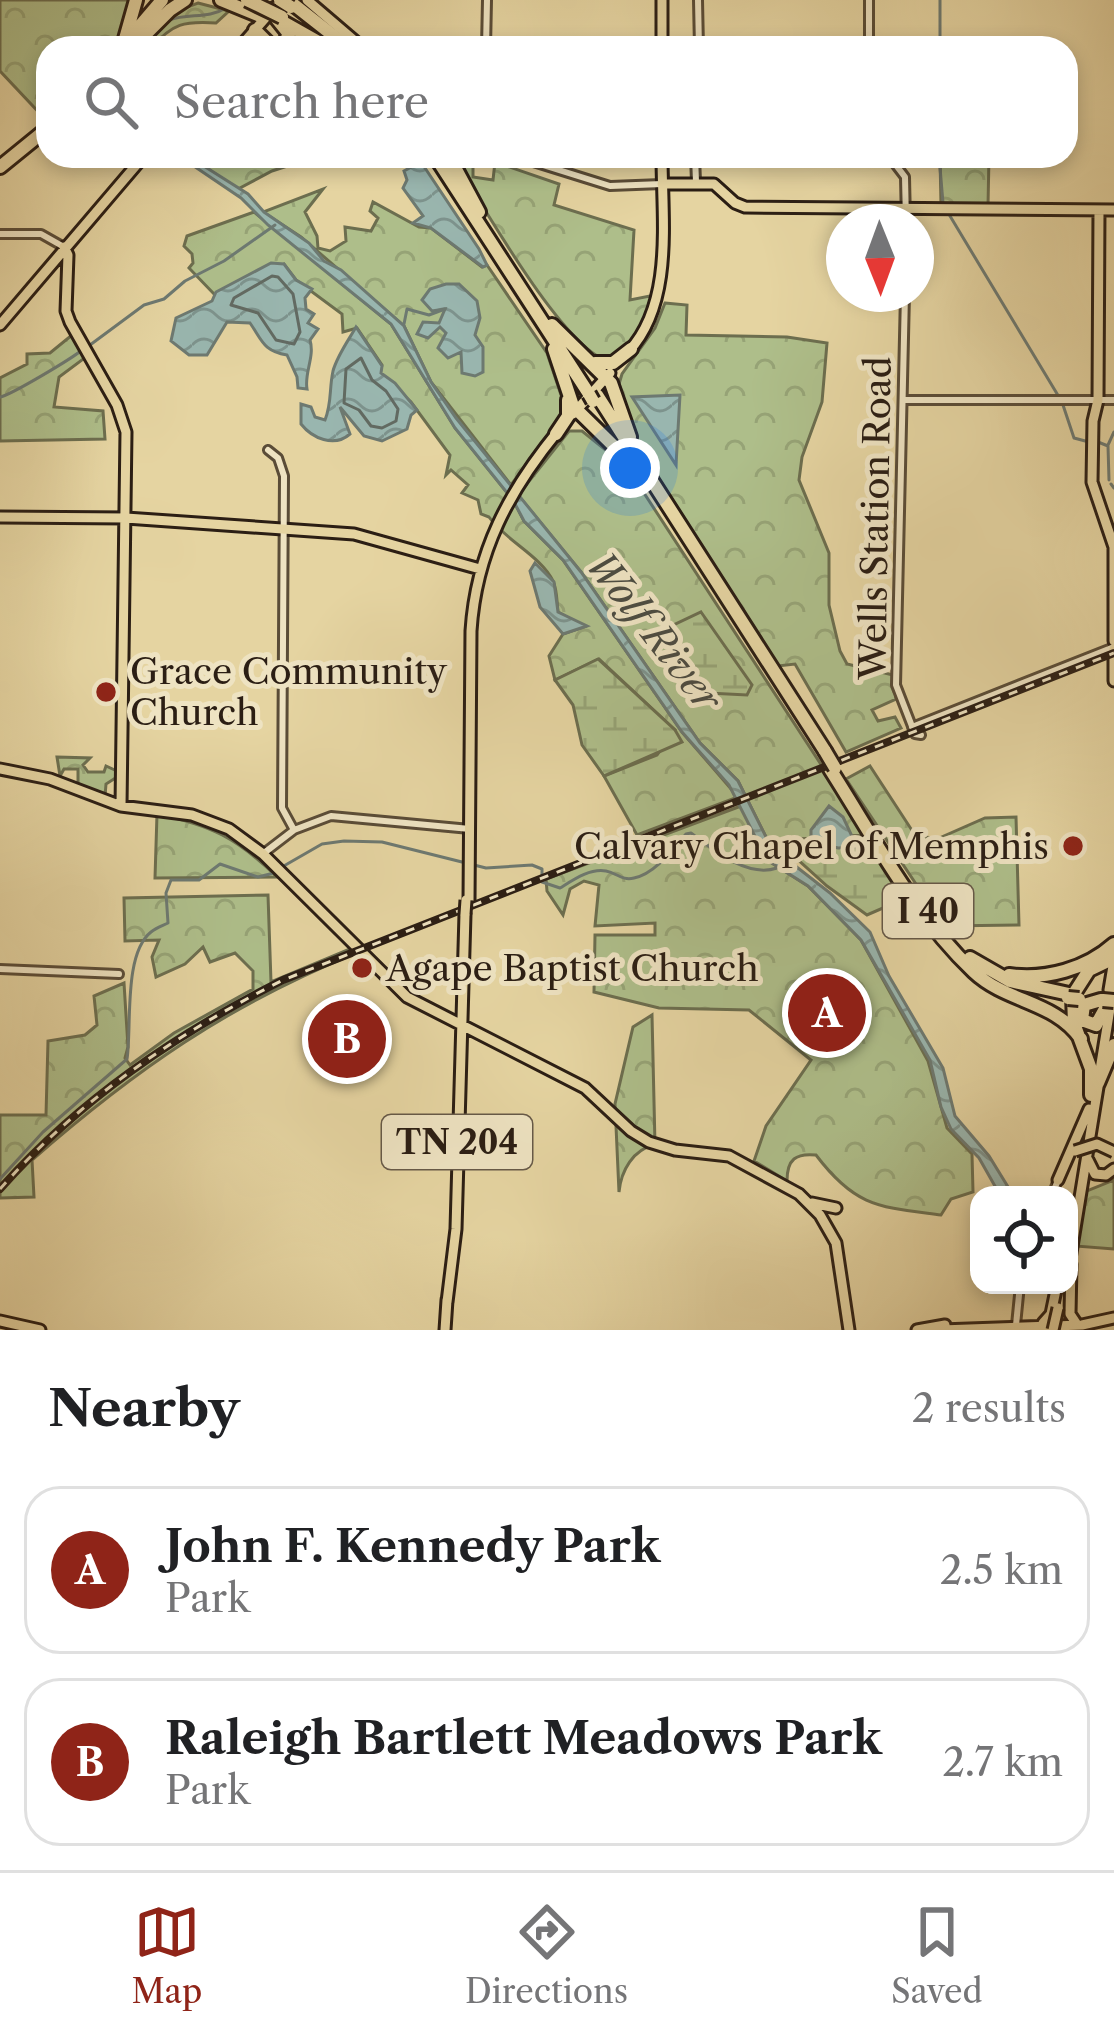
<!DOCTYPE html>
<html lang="en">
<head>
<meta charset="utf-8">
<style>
  :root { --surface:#fff; --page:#f2f2f2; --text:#202124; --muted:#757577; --line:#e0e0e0; --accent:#8f2418 }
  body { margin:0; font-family:"Libre Caslon Text",serif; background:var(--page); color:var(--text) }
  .controls { position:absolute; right:36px; bottom:36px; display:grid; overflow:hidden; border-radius:24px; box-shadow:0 6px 18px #0003 }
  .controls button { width:108px; height:108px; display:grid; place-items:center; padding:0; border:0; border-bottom:3px solid var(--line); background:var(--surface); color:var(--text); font:60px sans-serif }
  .compass { position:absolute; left:826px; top:204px; width:108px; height:108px; border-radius:50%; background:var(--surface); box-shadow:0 6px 18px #0003; rotate:179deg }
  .you { position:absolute; left:630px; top:468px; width:42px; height:42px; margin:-30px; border:9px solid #fff; border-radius:50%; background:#1a73e8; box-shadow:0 0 0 18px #1a73e833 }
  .badge { display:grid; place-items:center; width:78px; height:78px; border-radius:50%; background:var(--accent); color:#fff; font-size:39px; font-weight:700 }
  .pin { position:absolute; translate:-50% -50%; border:6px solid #fff; box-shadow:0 3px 12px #0006 }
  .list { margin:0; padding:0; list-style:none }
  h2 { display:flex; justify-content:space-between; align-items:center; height:156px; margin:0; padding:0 48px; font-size:51px }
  h2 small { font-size:39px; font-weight:400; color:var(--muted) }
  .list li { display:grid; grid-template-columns:78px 1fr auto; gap:36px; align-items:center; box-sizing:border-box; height:168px; margin:0 24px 24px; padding:0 24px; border:3px solid var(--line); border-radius:36px }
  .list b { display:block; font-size:45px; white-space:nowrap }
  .list p { margin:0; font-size:39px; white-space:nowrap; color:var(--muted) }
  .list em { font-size:39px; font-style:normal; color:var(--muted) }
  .icon { flex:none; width:66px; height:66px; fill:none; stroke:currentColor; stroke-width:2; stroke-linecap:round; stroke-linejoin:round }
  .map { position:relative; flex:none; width:1114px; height:1330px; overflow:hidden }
  .search { position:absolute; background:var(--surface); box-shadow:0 6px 18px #0003; left:36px; right:36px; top:36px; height:132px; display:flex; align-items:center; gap:30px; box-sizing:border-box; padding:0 42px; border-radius:36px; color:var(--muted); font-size:45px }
  .sheet { height:540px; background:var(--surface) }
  nav { display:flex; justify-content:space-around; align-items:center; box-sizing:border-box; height:168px; border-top:3px solid var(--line); background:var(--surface); font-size:33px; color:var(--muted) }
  nav a { display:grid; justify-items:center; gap:6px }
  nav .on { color:var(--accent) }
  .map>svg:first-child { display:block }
  .forest { fill:url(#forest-crowns); stroke:#6c6e4f; stroke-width:3 }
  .wetland { fill:url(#wetland-marsh); stroke:#6c6e4f; stroke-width:3 }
  .water { fill:url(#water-waves); stroke:#6d7971; stroke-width:3 }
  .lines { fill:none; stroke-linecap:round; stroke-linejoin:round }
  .shore { stroke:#626a62; stroke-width:3 }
  .stream { stroke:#6d7971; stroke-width:3 }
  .minor-casing { stroke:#5a4c37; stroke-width:12 }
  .major-casing { stroke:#2b1e14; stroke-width:15 }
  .highway-casing { stroke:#2b1e14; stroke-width:18 }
  .minor { stroke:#eee3c2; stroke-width:6 }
  .major { stroke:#e5d4a1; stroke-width:9 }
  .highway { stroke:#e5d4a1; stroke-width:12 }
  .rail-casing { stroke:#2b1e14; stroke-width:8 }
  .rail { stroke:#eee3c2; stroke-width:3; stroke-dasharray:9; stroke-linecap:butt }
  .major-bridge-casing { stroke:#2b1e14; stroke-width:15; stroke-linecap:butt }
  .highway-bridge-casing { stroke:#2b1e14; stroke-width:18; stroke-linecap:butt }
  .major-bridge { stroke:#e5d4a1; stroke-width:9 }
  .highway-bridge { stroke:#e5d4a1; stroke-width:12 }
  .poi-dot { fill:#8f2418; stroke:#eee3c2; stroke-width:4.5 }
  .labels { text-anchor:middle; stroke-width:10; stroke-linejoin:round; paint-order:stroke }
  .shield { fill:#eee3c2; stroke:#665948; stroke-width:3 }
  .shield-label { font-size:33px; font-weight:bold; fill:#2b1e14 }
  .street-label { font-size:36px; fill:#2b1e14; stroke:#eee3c2 }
  .poi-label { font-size:36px; fill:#2b1e14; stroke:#eee3c2; text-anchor:start }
  .water-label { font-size:39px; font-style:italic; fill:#4c4c42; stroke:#eee3c2 }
</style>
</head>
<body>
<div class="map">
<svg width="1114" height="1330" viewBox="0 0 1114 1330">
  <defs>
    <pattern id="forest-crowns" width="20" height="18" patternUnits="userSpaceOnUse" patternTransform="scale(3)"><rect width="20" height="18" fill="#aebe8a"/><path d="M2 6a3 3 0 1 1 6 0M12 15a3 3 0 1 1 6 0" fill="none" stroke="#96a376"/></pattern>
    <pattern id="wetland-marsh" width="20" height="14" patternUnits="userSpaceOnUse" patternTransform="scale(3)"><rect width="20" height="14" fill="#aebe8a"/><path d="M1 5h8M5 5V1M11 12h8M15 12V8" fill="none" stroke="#96a376"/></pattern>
    <pattern id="water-waves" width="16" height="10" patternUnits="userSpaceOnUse" patternTransform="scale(3)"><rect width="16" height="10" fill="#99b6af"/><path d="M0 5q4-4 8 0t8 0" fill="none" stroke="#7d938d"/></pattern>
  </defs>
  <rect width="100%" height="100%" fill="#e5d4a1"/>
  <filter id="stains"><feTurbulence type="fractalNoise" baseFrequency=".00167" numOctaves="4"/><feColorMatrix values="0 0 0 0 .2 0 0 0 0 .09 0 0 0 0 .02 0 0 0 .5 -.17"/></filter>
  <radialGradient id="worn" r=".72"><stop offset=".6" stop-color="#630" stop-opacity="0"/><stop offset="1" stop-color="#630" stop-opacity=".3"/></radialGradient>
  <!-- forest -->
  <path class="forest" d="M 0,0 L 136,0 L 115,48 L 48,48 L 47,121 L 0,71 Z
    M 198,3 L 229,11 L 216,23 C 184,21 173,23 151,48 L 138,48 L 168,14 Z
    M 188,156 L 253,156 L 258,161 L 318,156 L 272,171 L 238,189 Z
    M 452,156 L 473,156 L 473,177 L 493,180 L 495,162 L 559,184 L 554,205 L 634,230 L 630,300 L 655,295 L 636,339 L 610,361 C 566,355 478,197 452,156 Z
    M 940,156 L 989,156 L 988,206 L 941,205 Z
    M 323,189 L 305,212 L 317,236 L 318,248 L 330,251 L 346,241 L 345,227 L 371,231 L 378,218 L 370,211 L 373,202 L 419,227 L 431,228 L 482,267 L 487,265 L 547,353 L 566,410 L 511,485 L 431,382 L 404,326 L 301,237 L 263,212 Z
    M 254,212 L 391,324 L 455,428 L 513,500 L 524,521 L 563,560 L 682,732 L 738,797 L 637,835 L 604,776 L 657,755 L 675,730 L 599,659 L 555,680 L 549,656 L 563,634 L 584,627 L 558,612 C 557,603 557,589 553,581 C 541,556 505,540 489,517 L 481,514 L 478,500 L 462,493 L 468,485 L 451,470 L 446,475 L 450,455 L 411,402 L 380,373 L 382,365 L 357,328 L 343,332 L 342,314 L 296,280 L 284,264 L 215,295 L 189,268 L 193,263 L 192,254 L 184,246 L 187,236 Z
    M 665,303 L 687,305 L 686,335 L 787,337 L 827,343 L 822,402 L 802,457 L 799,480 L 829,553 L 829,605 L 840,651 L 847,664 L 893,675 L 896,699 L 872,710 L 878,721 L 895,717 L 901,728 L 846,752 L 795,664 L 778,666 L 638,446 L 619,384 L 622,374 L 655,328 Z
    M 72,335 L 86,357 L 59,377 L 54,407 L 103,411 L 105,439 L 0,441 L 0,378 L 27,364 L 27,354 L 50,353 Z
    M 569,431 L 582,431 L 627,467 L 867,835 L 802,839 L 793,862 L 771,847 L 738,781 L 700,743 L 581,572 L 518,495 Z
    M 57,757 L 90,758 L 83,765 L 88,772 L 104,772 L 106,766 L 119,772 L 117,777 L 106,784 L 105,796 L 78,785 L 78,769 L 64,769 L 60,776 Z
    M 870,766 L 915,835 L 937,839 L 985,818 L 1016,817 L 1019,925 L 944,926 L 846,779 Z
    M 741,806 L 767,860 L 808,886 L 861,940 L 928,1061 L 947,1128 L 972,1154 L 973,1192 L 951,1199 L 941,1215 C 880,1207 856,1208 816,1155 C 796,1153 787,1159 787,1181 L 754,1161 L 766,1126 L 811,1060 L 749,1010 L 659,1008 L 594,992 L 595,935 L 655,935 L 655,923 L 595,926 L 599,885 L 584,881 L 570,889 L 563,915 L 547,891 L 546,879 Z
    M 157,814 C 211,825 237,838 277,877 L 155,878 Z
    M 268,895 L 271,982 L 352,948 L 356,953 C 228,1005 135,1070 32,1160 L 34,1197 L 0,1198 L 0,1115 L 46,1115 L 48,1041 L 85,1035 L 97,1025 L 94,996 L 124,983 L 128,1047 L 125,1058 L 130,1065 L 174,1033 L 253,989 L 253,971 L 235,953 L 210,962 L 203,947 L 185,964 L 156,977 L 152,957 L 159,940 L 125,941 L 124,898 Z
    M 331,1015 L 363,1016 L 362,1063 L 329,1063 Z
    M 652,1015 L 655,1145 C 633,1149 621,1171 619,1192 L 615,1104 L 633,1027 Z
    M 1114,1180 L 1114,1249 L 1075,1246 L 1084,1192 Z"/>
  <!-- wetland -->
  <path class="wetland" d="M 701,612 L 752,685 L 747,695 L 708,693 L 689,676 L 663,630 Z
    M 598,659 L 675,730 L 682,742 L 604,776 L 582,745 L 573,705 L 555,680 Z
    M 867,835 L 906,898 L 867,915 L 827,886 L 795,857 L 802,839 Z"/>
  <!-- water -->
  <path class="water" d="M 179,156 L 188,156 L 248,194 L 264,212 L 309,243 L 324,261 L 341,270 L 404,326 L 431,382 L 456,418 L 581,572 L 700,743 L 738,781 L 771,847 L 830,893 L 870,932 L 889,976 L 943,1068 L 955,1116 L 989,1156 L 1013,1195 L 1000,1195 L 979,1158 L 951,1129 L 941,1107 L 930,1060 L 861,940 L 808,886 L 767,860 L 729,785 L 682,732 L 563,560 L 524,521 L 513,500 L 455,428 L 391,324 L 268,225 L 241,198 Z
    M 421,162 L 479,249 L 487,265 L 483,267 L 431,228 L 413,223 L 423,216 L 403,188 L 407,180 L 404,171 Z
    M 271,263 L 284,264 L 296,280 L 312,289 L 305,298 L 306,309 L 314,314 L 308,323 L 318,329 L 310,340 C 315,357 304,373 307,389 L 298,388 L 297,377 L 287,355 C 263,351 262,340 250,323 L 227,322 L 207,355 L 189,355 L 171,341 L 176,318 L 212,301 L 216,292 Z
    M 446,284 L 459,284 L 477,301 L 480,318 L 475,335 L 483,347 L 483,372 L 475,376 L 462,373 L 461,352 L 448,358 L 438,348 L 446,333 L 440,327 L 428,338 L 417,334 L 423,322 L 439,323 L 445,309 L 432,311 L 422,300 L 430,289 Z
    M 356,327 L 382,366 L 381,373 L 395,383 L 417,410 L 411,415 L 407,429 L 382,441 L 364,436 L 340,407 L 350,434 C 334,448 312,438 301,424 L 301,404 L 311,407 L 315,417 L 325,420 C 332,403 329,389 333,371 C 337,356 348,341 356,327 Z
    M 680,395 L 676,465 L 632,397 Z
    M 535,563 L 554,582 L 558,612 L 587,626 L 563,634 L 540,607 L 530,571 Z
    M 829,806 L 843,817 L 857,847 L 838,848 L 811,841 L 811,830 Z"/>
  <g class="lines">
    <!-- shore -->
    <path class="shore" d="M 272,276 L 278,277 L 293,294 L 300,332 L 294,344 L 276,340 L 258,313 L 231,305 L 234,298 Z
      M 361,358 L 372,380 L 386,391 L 398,409 L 396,421 L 382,428 L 371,426 L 359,410 L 344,403 L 346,369 Z"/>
    <!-- stream -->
    <path class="stream" d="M 169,20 C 189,13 208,19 226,8
      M 145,48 L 153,34
      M 940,48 L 940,0
      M 939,156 L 943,203
      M 947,211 L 1062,402 L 1074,438 L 1089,442
      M 404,324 L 407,309 L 429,315 L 445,309
      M 90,345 L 144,305 L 164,299 L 185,281 L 224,261 L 275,225
      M 0,397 C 11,395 71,359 82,350
      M 1098,442 L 1108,446 L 1109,480
      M 1108,445 L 1114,432
      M 1111,484 L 1114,488
      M 282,867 L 322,844 L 344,841 L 382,842 L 486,868 L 532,865 L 542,869 L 542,882 L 560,888 C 573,880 590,868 606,871 C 617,873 622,881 634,878 C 655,874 673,849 686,834 L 691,833 C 715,851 747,878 777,868
      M 0,1179 L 43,1132 L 127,1059 C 132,1028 123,954 151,932 C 156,928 162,926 168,923 L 166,893 L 171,880 L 199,880 L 220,864 L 258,877 L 274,873"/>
    <defs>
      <path id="minor" d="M 698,0 L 699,48
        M 486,48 L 487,0
        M 869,48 L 869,0
        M 514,156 L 610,186 L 662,184
        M 695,156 L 696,182
        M 889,156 L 905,177 L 906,222
        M 0,234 L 41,234 L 64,247
        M 905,294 L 896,685 L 915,734 L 921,735
        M 903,400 L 1114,400
        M 268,450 L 278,458 L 284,476 L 282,808 L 294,830
        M 912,727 L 1114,647
        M 264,853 L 294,830 L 331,816 L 470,829
        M 0,969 L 119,974
        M 1052,1195 L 1058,1180
        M 1016,1325 L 1020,1285"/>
      <path id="major" d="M 307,0 L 363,48
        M 239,48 L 275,7
        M 662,48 L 662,0
        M 662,184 L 714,184 L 735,203 L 745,207 L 1114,210
        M 1099,210 L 1098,400 L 1093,421 L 1092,482 L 1114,547 L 1114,641
        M 64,247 L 68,255 L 66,311 L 70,322 L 117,405 L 126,432 L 121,806
        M 0,325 L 144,156
        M 629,351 C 674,302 662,219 662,156
        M 573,414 L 610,373
        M 0,517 L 126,518 L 354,534 L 480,569
        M 1114,649 L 1114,681
        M 0,769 L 50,779 L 121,806 L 192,815 L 229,829 L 263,854 L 407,997 L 585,1088 L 631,1131 L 649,1142 L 675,1150 L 729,1156 L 799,1194 L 820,1215 L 836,1243 L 849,1330
        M 469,901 L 471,631 C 476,552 509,491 558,431
        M 1109,990 L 1114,960
        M 1100,1070 L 1114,984
        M 1088,1160 L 1095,1174 L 1106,1175 L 1114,1169
        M 1058,1180 L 1089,1109
        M 812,1203 L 836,1208
        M 1071,1264 L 1070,1314 L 1076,1323
        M 1069,1265 L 1098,1087
        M 447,1302 L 456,1229 L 465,914
        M 0,1321 L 40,1330
        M 1043,1323 L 1051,1314 L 1057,1285
        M 445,1330 L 447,1300
        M 917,1330 L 945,1325
        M 941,1330 L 1082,1325 L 1114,1318"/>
      <path id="highway" d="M 221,0 L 260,16
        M 288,0 L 349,48
        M 283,22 L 329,48
        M 255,30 L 271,46 L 283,46 L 289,34 L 277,19
        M 125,39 L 136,0
        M 121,48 L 162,0
        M 132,48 L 170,10 L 185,0
        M 435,156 L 589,394
        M 449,156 L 479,212
        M 0,167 L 48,128
        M 552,325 L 611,383 L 630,437
        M 554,349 L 573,406 L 634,466
        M 595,363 L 613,363 L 631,349
        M 597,395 L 825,751
        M 556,434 L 568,416 L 568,400
        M 830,769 C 874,838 914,915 974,972 C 1007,1003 1055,1001 1081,1039
        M 970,958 L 1010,981 L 1069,994
        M 1009,975 C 1046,980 1086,969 1114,944
        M 1101,1000 L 1084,1005 L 1082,1020 L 1096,1025 L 1106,1007
        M 1098,1083 L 1114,1045
        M 1091,1095 L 1091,1069 L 1074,1023 L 1073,995 L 1089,970 L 1114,958"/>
    </defs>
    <!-- minor casing -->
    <use href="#minor" class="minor-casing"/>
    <!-- major casing -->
    <use href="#major" class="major-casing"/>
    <!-- highway casing -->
    <use href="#highway" class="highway-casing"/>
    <!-- minor -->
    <use href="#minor" class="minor"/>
    <!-- major -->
    <use href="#major" class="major"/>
    <!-- highway -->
    <use href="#highway" class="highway"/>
    <defs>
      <path id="rail" d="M 0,1189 C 80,1099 176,1034 283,980 L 1114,653"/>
    </defs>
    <!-- rail casing -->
    <use href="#rail" class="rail-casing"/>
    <!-- rail -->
    <use href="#rail" class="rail"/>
    <defs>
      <path id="major-bridge" d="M 465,914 L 466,900
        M 1075,1151 L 1097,1144 L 1114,1152
        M 1053,1330 L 1058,1308"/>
      <path id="highway-bridge" d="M 247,0 L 282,17
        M 280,0 L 291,7
        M 589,394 L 593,401
        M 825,751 L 835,768
        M 1068,998 L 1079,999
        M 1103,1000 L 1114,1001"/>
    </defs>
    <!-- major-bridge casing -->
    <use href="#major-bridge" class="major-bridge-casing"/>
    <!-- highway-bridge casing -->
    <use href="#highway-bridge" class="highway-bridge-casing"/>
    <!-- major-bridge -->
    <use href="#major-bridge" class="major-bridge"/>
    <!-- highway-bridge -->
    <use href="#highway-bridge" class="highway-bridge"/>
  </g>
  <!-- markers -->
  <g class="poi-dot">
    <circle cx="106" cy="692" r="12"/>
    <circle cx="1073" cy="846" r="12"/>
    <circle cx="362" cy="968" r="12"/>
  </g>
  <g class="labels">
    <!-- shield labels -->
    <g class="shield">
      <rect x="883" y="884" width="90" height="54" rx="9"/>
      <rect x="382" y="1115" width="150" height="54" rx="9"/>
    </g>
    <g class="shield-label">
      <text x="928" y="923">I 40</text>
      <text x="457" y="1154">TN 204</text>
    </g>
    <!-- street labels -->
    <g class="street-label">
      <text transform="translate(875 518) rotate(-89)" y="13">Wells Station Road</text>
    </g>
    <!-- poi labels -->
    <g class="poi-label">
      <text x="130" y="684">Grace Community<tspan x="130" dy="41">Church</tspan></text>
      <text x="1049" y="859" text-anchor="end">Calvary Chapel of Memphis</text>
      <text x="386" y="981">Agape Baptist Church</text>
    </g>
    <!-- water labels -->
    <g class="water-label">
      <text transform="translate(654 631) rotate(52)" y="14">Wolf River</text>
    </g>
  </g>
  <rect width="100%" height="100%" filter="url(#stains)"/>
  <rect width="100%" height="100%" fill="url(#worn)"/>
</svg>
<div class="controls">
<button><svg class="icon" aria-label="locate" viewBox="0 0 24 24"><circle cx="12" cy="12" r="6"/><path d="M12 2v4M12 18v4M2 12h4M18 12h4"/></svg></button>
</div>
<svg class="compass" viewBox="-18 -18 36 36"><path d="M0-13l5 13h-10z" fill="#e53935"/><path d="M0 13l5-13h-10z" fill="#757577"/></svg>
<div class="you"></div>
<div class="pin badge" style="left:827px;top:1013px">A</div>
<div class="pin badge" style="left:347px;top:1039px">B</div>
<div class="search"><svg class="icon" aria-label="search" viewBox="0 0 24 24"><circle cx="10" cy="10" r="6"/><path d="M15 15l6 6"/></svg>Search here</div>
</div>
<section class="sheet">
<h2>Nearby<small>2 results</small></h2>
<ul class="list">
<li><span class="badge">A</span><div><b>John F. Kennedy Park</b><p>Park</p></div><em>2.5 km</em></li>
<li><span class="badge">B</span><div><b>Raleigh Bartlett Meadows Park</b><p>Park</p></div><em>2.7 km</em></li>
</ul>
</section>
<nav>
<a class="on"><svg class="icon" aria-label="map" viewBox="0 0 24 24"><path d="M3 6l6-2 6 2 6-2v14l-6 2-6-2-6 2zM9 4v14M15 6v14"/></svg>Map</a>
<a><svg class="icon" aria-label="directions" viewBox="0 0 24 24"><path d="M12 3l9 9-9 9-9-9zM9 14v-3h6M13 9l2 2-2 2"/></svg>Directions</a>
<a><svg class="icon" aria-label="saved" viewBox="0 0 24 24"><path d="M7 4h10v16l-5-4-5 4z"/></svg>Saved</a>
</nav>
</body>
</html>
